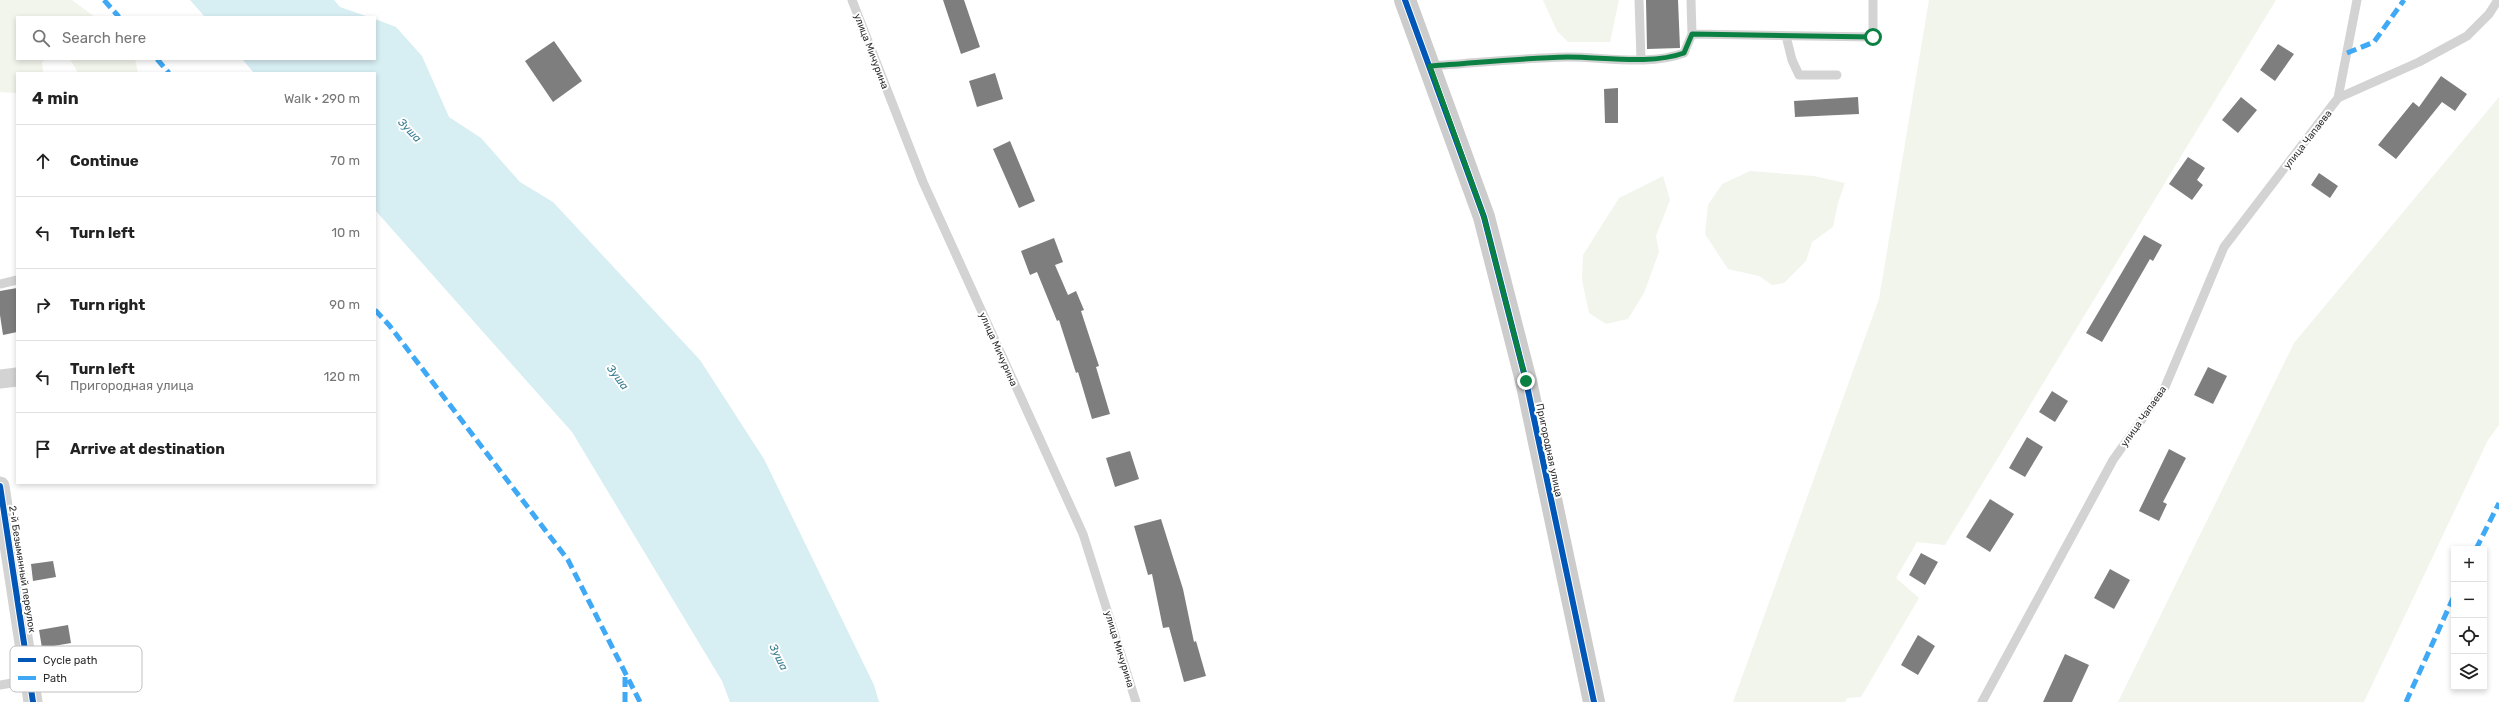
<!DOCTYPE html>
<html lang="en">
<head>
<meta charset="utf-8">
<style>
  :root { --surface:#fff; --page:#f2f2f2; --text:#222; --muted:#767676; --line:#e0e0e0 }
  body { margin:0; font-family:Rubik,sans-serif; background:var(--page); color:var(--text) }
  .controls { position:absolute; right:12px; bottom:12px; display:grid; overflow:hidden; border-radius:0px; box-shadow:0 2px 6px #0003 }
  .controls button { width:36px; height:36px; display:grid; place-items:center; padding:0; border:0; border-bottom:1px solid var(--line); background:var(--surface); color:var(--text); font:20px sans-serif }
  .stop { position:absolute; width:12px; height:12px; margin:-9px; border:3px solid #0b8043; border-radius:50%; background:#fff }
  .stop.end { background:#0b8043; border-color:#fff; box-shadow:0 1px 4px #0008 }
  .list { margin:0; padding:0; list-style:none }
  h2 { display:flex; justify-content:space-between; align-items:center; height:52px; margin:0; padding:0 16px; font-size:17px }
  h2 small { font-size:13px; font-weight:400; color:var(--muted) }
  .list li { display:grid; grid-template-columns:26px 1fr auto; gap:12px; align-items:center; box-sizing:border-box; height:72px; padding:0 16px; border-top:1px solid var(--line) }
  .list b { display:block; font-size:15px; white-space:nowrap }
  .list p { margin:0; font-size:13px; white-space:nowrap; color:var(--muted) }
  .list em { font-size:13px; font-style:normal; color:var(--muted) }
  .icon { flex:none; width:22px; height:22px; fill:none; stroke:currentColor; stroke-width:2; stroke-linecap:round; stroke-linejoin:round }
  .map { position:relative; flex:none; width:2499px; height:702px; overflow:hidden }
  .search { position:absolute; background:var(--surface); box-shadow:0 2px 6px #0003; left:16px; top:16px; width:360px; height:44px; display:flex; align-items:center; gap:10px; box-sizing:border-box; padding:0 14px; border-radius:0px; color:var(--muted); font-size:15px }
  .panel { position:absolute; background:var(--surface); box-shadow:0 2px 6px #0003; left:16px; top:72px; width:360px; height:412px; border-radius:0px }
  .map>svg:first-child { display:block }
  .green { fill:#f2f5eb }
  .water { fill:#d7eef3 }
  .building { fill:#7e7e7e }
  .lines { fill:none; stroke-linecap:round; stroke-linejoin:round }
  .lane { stroke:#d3d3d3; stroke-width:9 }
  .street { stroke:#d3d3d3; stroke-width:19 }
  .secondary { stroke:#ccc; stroke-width:22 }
  .quiet { stroke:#3fa9f5; stroke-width:5; stroke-dasharray:10 5; stroke-linecap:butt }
  .cycleway-casing { stroke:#fff; stroke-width:8 }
  .cycleway { stroke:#0057b8; stroke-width:6 }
  .route { stroke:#0b8043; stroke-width:5 }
  .labels { text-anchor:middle; stroke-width:4; stroke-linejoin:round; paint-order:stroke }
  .street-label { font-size:10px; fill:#2e2e2e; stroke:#fff }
  .water-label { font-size:11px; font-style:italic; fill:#357c8f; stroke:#fff }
  .key { fill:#fff; stroke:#c0c0c0; stroke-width:1 }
  .key-label { font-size:11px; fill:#2e2e2e }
</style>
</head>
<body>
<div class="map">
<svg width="2499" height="702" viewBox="0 0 2499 702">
  <rect width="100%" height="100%" fill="#fff"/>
  <!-- green -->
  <path class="green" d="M 0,0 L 72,0 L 95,17 L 17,17 L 17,59 L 46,59 L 42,62 L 43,73 L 17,73 L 17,93 L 0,92 Z
    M 1543,0 L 1619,0 L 1610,42 L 1568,42 L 1557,31 Z
    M 1929,0 L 2276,0 L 1945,545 L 1917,542 L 1896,578 L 1919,598 L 1861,697 L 1847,698 L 1845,702 L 1733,702 L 1879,299 Z
    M 70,59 L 135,59 L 138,73 L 78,73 Z
    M 2499,97 L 2499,425 L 2488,440 L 2364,702 L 2118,702 L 2294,343 Z
    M 1750,171 L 1814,176 L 1845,183 L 1838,203 L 1833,227 L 1812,242 L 1806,261 L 1784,283 L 1772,285 L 1759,276 L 1728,269 L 1705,234 L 1708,205 L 1722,184 Z
    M 1663,176 L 1670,200 L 1656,236 L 1659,252 L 1644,293 L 1628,319 L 1606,324 L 1589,313 L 1582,280 L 1583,255 L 1619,198 Z"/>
  <!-- water -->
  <path class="water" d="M 190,0 L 334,0 L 340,7 L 369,17 L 205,17 Z
    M 375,19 L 396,27 L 422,56 L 449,117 L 481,138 L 520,182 L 553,202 L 700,360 L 764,459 L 874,685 L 879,702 L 730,702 L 722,681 L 572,432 L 375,210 L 375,73 L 254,73 L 242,59 L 375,59 Z"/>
  <!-- building -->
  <path class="building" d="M 943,0 L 964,0 L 980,47 L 961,54 Z
    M 1646,0 L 1678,0 L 1680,48 L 1647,49 Z
    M 554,41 L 582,81 L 553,102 L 525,61 Z
    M 2278,44 L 2294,54 L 2275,81 L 2260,70 Z
    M 995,73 L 1003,99 L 977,107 L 969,81 Z
    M 2441,76 L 2467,94 L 2455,111 L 2442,102 L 2396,159 L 2378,145 L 2413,102 L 2419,107 Z
    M 1618,88 L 1618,123 L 1605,123 L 1604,89 Z
    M 1858,97 L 1859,114 L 1795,117 L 1794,101 Z
    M 2241,97 L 2257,110 L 2238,133 L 2222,120 Z
    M 1010,141 L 1035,201 L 1019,208 L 993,149 Z
    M 2188,157 L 2205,168 L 2197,180 L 2203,185 L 2192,200 L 2169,184 Z
    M 2319,173 L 2338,186 L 2330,198 L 2311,185 Z
    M 2144,235 L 2162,245 L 2153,261 L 2150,259 L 2102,342 L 2086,333 Z
    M 1054,238 L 1063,262 L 1055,265 L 1068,295 L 1076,291 L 1084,310 L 1081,311 L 1099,366 L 1096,367 L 1110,414 L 1092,419 L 1078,372 L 1076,373 L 1059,320 L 1057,321 L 1037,272 L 1030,275 L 1021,251 Z
    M 17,288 L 17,332 L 3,335 L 0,315 L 0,291 Z
    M 2208,367 L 2227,376 L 2213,404 L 2194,395 Z
    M 2052,391 L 2068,401 L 2055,422 L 2039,412 Z
    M 2027,437 L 2043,447 L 2025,477 L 2009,468 Z
    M 2169,449 L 2186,458 L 2163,502 L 2167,504 L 2159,521 L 2139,511 Z
    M 1130,451 L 1139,479 L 1115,487 L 1106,458 Z
    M 1990,499 L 2014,514 L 1990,552 L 1966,537 Z
    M 1161,519 L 1183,589 L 1194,642 L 1196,641 L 1206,676 L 1184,682 L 1169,627 L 1163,628 L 1152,574 L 1148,575 L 1134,526 Z
    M 1921,553 L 1938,562 L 1925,585 L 1909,575 Z
    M 53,561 L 56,577 L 33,581 L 31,564 Z
    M 2110,569 L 2130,580 L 2114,609 L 2094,598 Z
    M 68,625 L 71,643 L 42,648 L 39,630 Z
    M 1918,635 L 1935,646 L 1918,675 L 1901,665 Z
    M 2065,654 L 2089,665 L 2072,702 L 2043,702 Z"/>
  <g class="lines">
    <!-- lane -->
    <path class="lane" d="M 852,0 L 923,182 L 1083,534 L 1136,702
      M 1639,0 L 1641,59
      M 1692,34 L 1873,37 L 1873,0
      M 1786,36 L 1792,60 L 1799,75 L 1837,75
      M 1430,66 C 1476,63 1522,58 1568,57 C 1604,57 1649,66 1684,53 L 1692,34 L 1691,0
      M 2338,98 L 2419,62 L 2467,36 L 2489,14 L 2498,0
      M 0,284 L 17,280
      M 0,685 L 29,680
      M 1982,702 L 2113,460 L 2165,387 L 2224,247 L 2338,98 L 2357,0"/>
    <!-- street -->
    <path class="street" d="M 0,379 L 17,377
      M 0,486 L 33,702"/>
    <!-- secondary -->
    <path class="secondary" d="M 1405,0 L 1484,217 L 1526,381 L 1594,702"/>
    <!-- quiet -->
    <path class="quiet" d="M 104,0 L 119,17
      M 2347,53 L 2374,42 L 2404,0
      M 157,59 L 169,73
      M 375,310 L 389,325 L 568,560 L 640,702
      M 2476,549 L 2499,503
      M 625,702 L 625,673
      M 2406,702 L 2454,596"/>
    <defs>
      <path id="cycleway" d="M 1405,0 L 1484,217 L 1526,381 L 1594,702
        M 0,486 L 33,702"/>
    </defs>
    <!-- cycleway casing -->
    <use href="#cycleway" class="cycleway-casing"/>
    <!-- cycleway -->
    <use href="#cycleway" class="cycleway"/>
  </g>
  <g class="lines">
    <!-- route -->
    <path class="route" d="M 1526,381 L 1484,217 L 1430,66 C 1476,63 1522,58 1568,57 C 1603,57 1651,65 1684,53 L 1692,34 L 1873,37"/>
  </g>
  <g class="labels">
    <!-- street labels -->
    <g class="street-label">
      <text transform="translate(872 51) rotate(69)" y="4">улица Мичурина</text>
      <text transform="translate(2307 139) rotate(-52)" y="4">улица Чапаева</text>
      <text transform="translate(999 349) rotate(66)" y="4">улица Мичурина</text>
      <text transform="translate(2143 416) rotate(-55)" y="4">улица Чапаева</text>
      <text transform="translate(1550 450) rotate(78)" y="4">Пригородная улица</text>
      <text transform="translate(23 569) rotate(81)" y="4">2-й Безымянный переулок</text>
      <text transform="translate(1120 649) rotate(73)" y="4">улица Мичурина</text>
    </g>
    <!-- water labels -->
    <g class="water-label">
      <text transform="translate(410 130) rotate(46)" y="4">Зуша</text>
      <text transform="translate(618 377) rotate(53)" y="4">Зуша</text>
      <text transform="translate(779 657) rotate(64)" y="4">Зуша</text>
    </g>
  </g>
  <!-- legend -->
  <rect x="10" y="646" width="132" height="46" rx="6" class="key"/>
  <rect x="18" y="658" width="18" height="4" fill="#0057b8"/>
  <rect x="18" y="676" width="18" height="4" fill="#3fa9f5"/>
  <g class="key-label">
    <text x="43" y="664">Cycle path</text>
    <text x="43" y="682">Path</text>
  </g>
</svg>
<div class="controls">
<button>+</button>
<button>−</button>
<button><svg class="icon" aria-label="locate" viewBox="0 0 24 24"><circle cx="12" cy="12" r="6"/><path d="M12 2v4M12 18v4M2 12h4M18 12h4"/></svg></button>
<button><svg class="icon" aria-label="layers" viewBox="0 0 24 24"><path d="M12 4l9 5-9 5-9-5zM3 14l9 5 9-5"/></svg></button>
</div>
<div class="stop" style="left:1873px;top:37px"></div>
<div class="stop end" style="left:1526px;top:381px"></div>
<div class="search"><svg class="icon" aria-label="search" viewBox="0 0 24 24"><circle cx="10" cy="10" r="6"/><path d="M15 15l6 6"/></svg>Search here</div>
<section class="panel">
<h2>4 min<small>Walk · 290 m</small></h2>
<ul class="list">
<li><svg class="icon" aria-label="ahead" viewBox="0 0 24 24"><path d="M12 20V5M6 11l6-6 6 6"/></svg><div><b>Continue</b></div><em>70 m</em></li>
<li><svg class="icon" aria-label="left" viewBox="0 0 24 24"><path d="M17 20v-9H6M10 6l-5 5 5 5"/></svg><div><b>Turn left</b></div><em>10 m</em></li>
<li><svg class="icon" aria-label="right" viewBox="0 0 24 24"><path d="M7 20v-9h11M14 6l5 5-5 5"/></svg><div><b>Turn right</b></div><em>90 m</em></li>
<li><svg class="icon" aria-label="left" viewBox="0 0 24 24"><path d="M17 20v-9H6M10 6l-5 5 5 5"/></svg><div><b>Turn left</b><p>Пригородная улица</p></div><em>120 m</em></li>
<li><svg class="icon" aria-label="arrive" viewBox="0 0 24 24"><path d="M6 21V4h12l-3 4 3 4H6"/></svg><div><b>Arrive at destination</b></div></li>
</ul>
</section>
</div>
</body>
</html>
